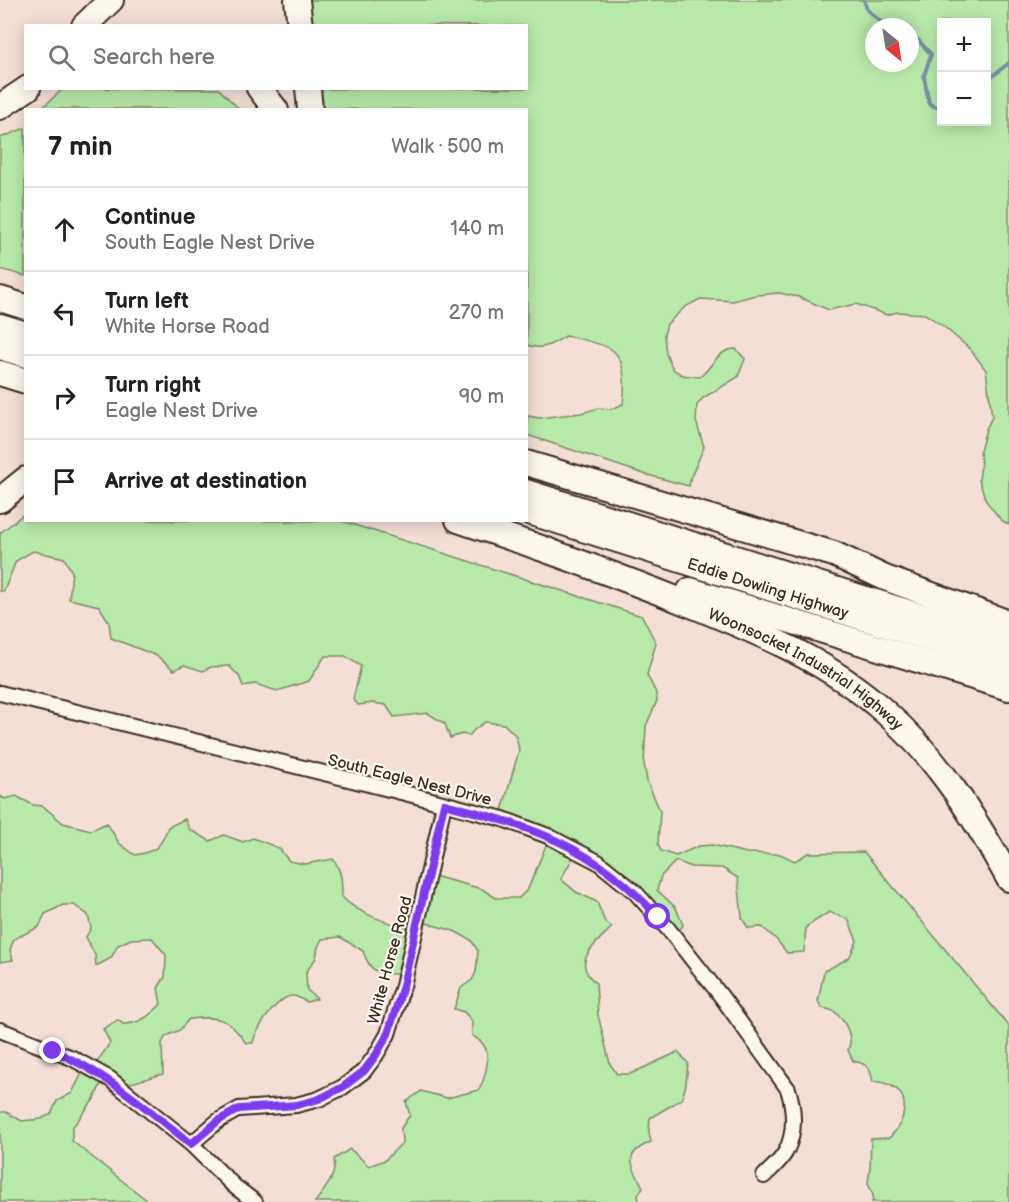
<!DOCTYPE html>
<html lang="en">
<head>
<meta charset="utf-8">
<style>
  :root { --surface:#fff; --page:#f2f2f2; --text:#202124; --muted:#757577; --line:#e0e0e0 }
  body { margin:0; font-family:"Balsamiq Sans",sans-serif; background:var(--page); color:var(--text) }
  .controls { position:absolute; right:18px; top:18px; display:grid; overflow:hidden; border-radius:0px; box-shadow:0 3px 15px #0003 }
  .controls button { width:54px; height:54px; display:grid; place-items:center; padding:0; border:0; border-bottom:2px solid var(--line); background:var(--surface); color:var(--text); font:30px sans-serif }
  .compass { position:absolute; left:865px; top:18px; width:54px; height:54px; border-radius:50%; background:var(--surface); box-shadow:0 3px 15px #0003; rotate:150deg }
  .stop { position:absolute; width:18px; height:18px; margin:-14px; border:4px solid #7c3aed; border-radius:50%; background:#fff }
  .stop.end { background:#7c3aed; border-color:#fff; box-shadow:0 2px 6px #0008 }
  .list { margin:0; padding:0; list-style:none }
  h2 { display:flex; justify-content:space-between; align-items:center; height:78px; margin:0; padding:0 24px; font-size:26px }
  h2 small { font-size:20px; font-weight:400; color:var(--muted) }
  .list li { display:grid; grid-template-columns:39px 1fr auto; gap:18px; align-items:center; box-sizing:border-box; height:84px; padding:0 24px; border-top:2px solid var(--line) }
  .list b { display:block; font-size:22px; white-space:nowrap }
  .list p { margin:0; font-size:20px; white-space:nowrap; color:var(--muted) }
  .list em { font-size:20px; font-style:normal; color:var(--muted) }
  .icon { flex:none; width:33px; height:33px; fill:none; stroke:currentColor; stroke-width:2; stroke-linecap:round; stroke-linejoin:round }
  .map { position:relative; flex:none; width:1009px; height:1202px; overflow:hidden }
  .search { position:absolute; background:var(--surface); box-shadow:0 3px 15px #0003; left:24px; top:24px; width:504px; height:66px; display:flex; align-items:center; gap:15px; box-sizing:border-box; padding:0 21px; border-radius:0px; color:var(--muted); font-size:22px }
  .panel { position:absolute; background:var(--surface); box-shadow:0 3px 15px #0003; left:24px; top:108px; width:504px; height:414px; border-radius:0px }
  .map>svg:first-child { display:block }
  .green { fill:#b7e9a9; stroke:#798a64; stroke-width:1.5; fill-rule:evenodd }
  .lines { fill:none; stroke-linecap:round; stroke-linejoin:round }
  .stream { stroke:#7891a5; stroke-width:4 }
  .minor-casing { stroke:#3b2a1e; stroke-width:18 }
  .motorway-casing { stroke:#3b2a1e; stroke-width:28 }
  .minor { stroke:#fbf7ec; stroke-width:14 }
  .motorway { stroke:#fbf7ec; stroke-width:24 }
  .route { stroke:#7c3aed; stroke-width:8 }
  .labels { text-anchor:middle; stroke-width:4.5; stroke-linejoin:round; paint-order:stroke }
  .street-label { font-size:16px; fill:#3b2a1e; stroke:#fbf7ec }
</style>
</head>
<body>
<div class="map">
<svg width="1009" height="1202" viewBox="0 0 1009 1202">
  <rect width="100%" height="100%" fill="#f4dfd7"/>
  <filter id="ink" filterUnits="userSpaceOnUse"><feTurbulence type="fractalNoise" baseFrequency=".0167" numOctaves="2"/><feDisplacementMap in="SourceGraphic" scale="12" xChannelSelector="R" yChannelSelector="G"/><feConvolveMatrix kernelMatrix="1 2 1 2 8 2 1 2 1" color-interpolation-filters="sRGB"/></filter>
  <g filter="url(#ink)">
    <!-- green -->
    <path class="green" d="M 296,0 L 1009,0 L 1009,525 L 1001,520 L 986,501 L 979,480 L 981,464 L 980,451 L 986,429 L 992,417 L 986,370 L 970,349 L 943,326 L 925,314 L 897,312 L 887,315 L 856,304 L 829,310 L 799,297 L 779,293 L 756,295 L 733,301 L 700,299 L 685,307 L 667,324 L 664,335 L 666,354 L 673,369 L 682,375 L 700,377 C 713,366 718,349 736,349 L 745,359 L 738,377 L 703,398 L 697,405 L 696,421 L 704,447 L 691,477 L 689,486 L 644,474 L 527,435 L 527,416 L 539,418 L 581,413 L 599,408 L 612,409 L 623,404 C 625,388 627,361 612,350 C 603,343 578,339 566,336 C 552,344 543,351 527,345 L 526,110 L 308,109 L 306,89 L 526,88 L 526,26 L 299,25 ZM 942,22 L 986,22 L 986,122 L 942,122 ZM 874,27 L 910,27 L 910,63 L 874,63 Z
      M 64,88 L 219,89 L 239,109 L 41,109 Z
      M 25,128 L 25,276 L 0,269 L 0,138 Z
      M 25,513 L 26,520 L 342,521 L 642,616 L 656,643 L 647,675 L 656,693 L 657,701 L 646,726 L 644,764 L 647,781 L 660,811 L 658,844 L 661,851 L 676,856 L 699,846 L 712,845 L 747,853 L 780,854 L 795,861 L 808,853 L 864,852 L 1009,1026 L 1009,1202 L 872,1202 L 873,1195 L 868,1183 L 870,1168 L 871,1139 L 889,1138 C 905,1123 914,1094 887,1084 C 882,1082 879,1081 873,1082 C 871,1069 867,1063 853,1061 L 848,1050 C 854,1038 846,1022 836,1013 C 833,1010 826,1009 822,1008 L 818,1001 L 824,971 L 849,958 L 857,941 L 848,919 L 829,912 L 806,927 L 804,952 L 787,953 L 776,939 L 762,927 L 748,928 L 742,918 L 738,878 L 722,868 L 691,867 L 676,861 L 661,876 L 657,890 L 676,908 L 683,925 L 675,938 L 637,892 L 576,852 L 561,879 L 576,892 L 597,902 L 605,922 L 612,927 C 596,944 569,962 596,983 L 598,1015 L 610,1064 L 617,1074 L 630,1074 L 678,1052 L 688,1063 L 686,1084 L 682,1099 L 650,1118 L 649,1132 L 651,1142 C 622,1154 631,1164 643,1187 L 638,1195 L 639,1202 L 315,1202 C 325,1189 337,1176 334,1159 L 350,1149 L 369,1166 L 385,1160 L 402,1143 L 401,1128 L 410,1115 L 406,1102 L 421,1091 L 447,1098 L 479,1090 C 485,1078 492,1056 483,1044 C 480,1040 475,1038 472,1035 L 472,1021 L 464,1012 L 454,1009 L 461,988 L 472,980 L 476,972 L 478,951 L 471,940 L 454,931 L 419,921 L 430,875 L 482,889 L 496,898 L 519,898 L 528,889 L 549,838 L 500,818 L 519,750 L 516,736 L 504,724 L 485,722 L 474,730 L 469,736 L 462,734 L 450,738 L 445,724 L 428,713 L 394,717 L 386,705 L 373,703 L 358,705 L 353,699 L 361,666 L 345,656 L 325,656 L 309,681 L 277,691 L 255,684 L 243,686 L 239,676 L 229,666 L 211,667 L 203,671 L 184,665 L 174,670 L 157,656 L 111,638 L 109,622 L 99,606 L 69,599 L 72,572 L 64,558 L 33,551 L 16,561 L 4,591 L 0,591 L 0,533 Z
      M 0,796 L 5,799 L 16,796 L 33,805 L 43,806 L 63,823 L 91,830 L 107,823 L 119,843 L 135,855 C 157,851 160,848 168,827 L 185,819 L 189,829 L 210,841 L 224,835 L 243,842 L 253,838 L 279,848 L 289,861 L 305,864 L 333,859 C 342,870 342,883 342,897 C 360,916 392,924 416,930 L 405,975 C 379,972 372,977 363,951 L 340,937 L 322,939 L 318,947 L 316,958 L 306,972 L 307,990 L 317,999 L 307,1002 C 303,1000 297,996 293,996 C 280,994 254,1031 253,1043 L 246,1043 C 228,1017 219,1016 189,1019 L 180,1030 L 166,1036 L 162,1043 L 163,1074 L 120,1086 L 103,1080 L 94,1099 L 72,1128 L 72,1141 L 149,1202 L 0,1202 L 0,1112 L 6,1112 L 22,1121 L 41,1119 L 51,1114 L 57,1101 L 72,1093 L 85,1067 L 93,1068 L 110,1043 L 103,1029 L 118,1020 L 123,1024 C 138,1025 151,1015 161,1004 L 158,988 L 165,977 L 166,955 L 152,938 L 131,939 L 118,945 L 111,958 L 96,966 L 95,955 L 86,937 L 91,928 L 88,915 L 74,905 L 63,905 L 45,914 L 39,927 L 14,939 L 10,950 L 13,960 L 0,962 Z"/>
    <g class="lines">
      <!-- stream -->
      <path class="stream" d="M 864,0 L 867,10 L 887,27
        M 910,37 L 917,39 L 931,54 L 924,76 L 929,104 L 942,109
        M 986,81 L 1009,63"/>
      <defs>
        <path id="minor" d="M 0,693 L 405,793 L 503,819 L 548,836 L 598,862 L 635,892 L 669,930 L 721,996 L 788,1089 C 794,1108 796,1132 786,1151 C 782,1160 771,1169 764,1176
          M 0,1030 L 72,1058 L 110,1079 L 191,1144 L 234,1186 L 255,1202
          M 191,1144 L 218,1121 L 239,1109 L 296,1105 L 319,1099 L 343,1087 L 364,1071 L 376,1055 L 388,1034 L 403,986 L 444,804"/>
        <g id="motorway">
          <path d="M 297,0 L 300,26"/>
          <path d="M 84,26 L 111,0"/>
          <path d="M 259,88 L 276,110"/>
          <path d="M 308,88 L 310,110"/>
          <path d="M 0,107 L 28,88"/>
          <path d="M 0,299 L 26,307"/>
          <path d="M 0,326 L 26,334"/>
          <path d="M 0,347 L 26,355"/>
          <path d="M 0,373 L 26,381"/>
          <path d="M 526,463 L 834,554 L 885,578 L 1009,623"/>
          <path d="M 526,492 L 1009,644"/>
          <path d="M 0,500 L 26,479"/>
          <path id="s1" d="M 526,511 L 1009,664"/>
          <path d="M 458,520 L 547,550"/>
          <path id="s2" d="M 532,545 C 588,565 644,586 699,608 C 765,635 831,663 885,712 C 938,758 975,818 1009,879"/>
          <path d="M 690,590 L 1009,688"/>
        </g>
      </defs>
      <!-- minor casing -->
      <use href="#minor" class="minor-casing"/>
      <!-- motorway casing -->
      <use href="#motorway" class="motorway-casing"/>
      <!-- minor -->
      <use href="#minor" class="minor"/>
      <!-- motorway -->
      <use href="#motorway" class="motorway"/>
    </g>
  </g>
  <g class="lines" filter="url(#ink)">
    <!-- route -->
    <path class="route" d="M 53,1051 C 107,1073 146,1108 191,1144 L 218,1121 L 239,1109 L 297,1105 L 319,1099 L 343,1087 L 364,1071 L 376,1055 L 388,1034 L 403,986 L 444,804 C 531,826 596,847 658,917"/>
  </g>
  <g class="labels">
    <!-- street labels -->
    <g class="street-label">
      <text dy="6" stroke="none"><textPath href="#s1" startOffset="254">Eddie Dowling Highway</textPath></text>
      <text dy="6" stroke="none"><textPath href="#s2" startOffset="302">Woonsocket Industrial Highway</textPath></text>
      <text transform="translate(410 779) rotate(14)" y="6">South Eagle Nest Drive</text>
      <text transform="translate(389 960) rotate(-75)" y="6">White Horse Road</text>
    </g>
  </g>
</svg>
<div class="controls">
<button>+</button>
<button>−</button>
</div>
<svg class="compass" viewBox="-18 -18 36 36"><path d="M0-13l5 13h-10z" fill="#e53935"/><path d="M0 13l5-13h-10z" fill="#757577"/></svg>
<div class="stop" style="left:658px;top:917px"></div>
<div class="stop end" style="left:53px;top:1051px"></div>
<div class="search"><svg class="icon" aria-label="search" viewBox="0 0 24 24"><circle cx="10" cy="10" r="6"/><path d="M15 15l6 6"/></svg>Search here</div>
<section class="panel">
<h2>7 min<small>Walk · 500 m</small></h2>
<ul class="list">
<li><svg class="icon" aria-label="ahead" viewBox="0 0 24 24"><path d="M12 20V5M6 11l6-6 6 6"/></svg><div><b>Continue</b><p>South Eagle Nest Drive</p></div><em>140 m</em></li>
<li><svg class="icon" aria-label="left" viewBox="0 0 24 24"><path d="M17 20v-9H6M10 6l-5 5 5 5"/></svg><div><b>Turn left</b><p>White Horse Road</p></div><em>270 m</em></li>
<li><svg class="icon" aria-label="right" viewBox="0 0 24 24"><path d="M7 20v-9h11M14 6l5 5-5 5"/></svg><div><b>Turn right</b><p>Eagle Nest Drive</p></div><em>90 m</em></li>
<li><svg class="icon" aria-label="arrive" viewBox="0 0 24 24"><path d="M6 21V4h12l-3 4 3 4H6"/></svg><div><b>Arrive at destination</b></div></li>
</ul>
</section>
</div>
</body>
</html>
